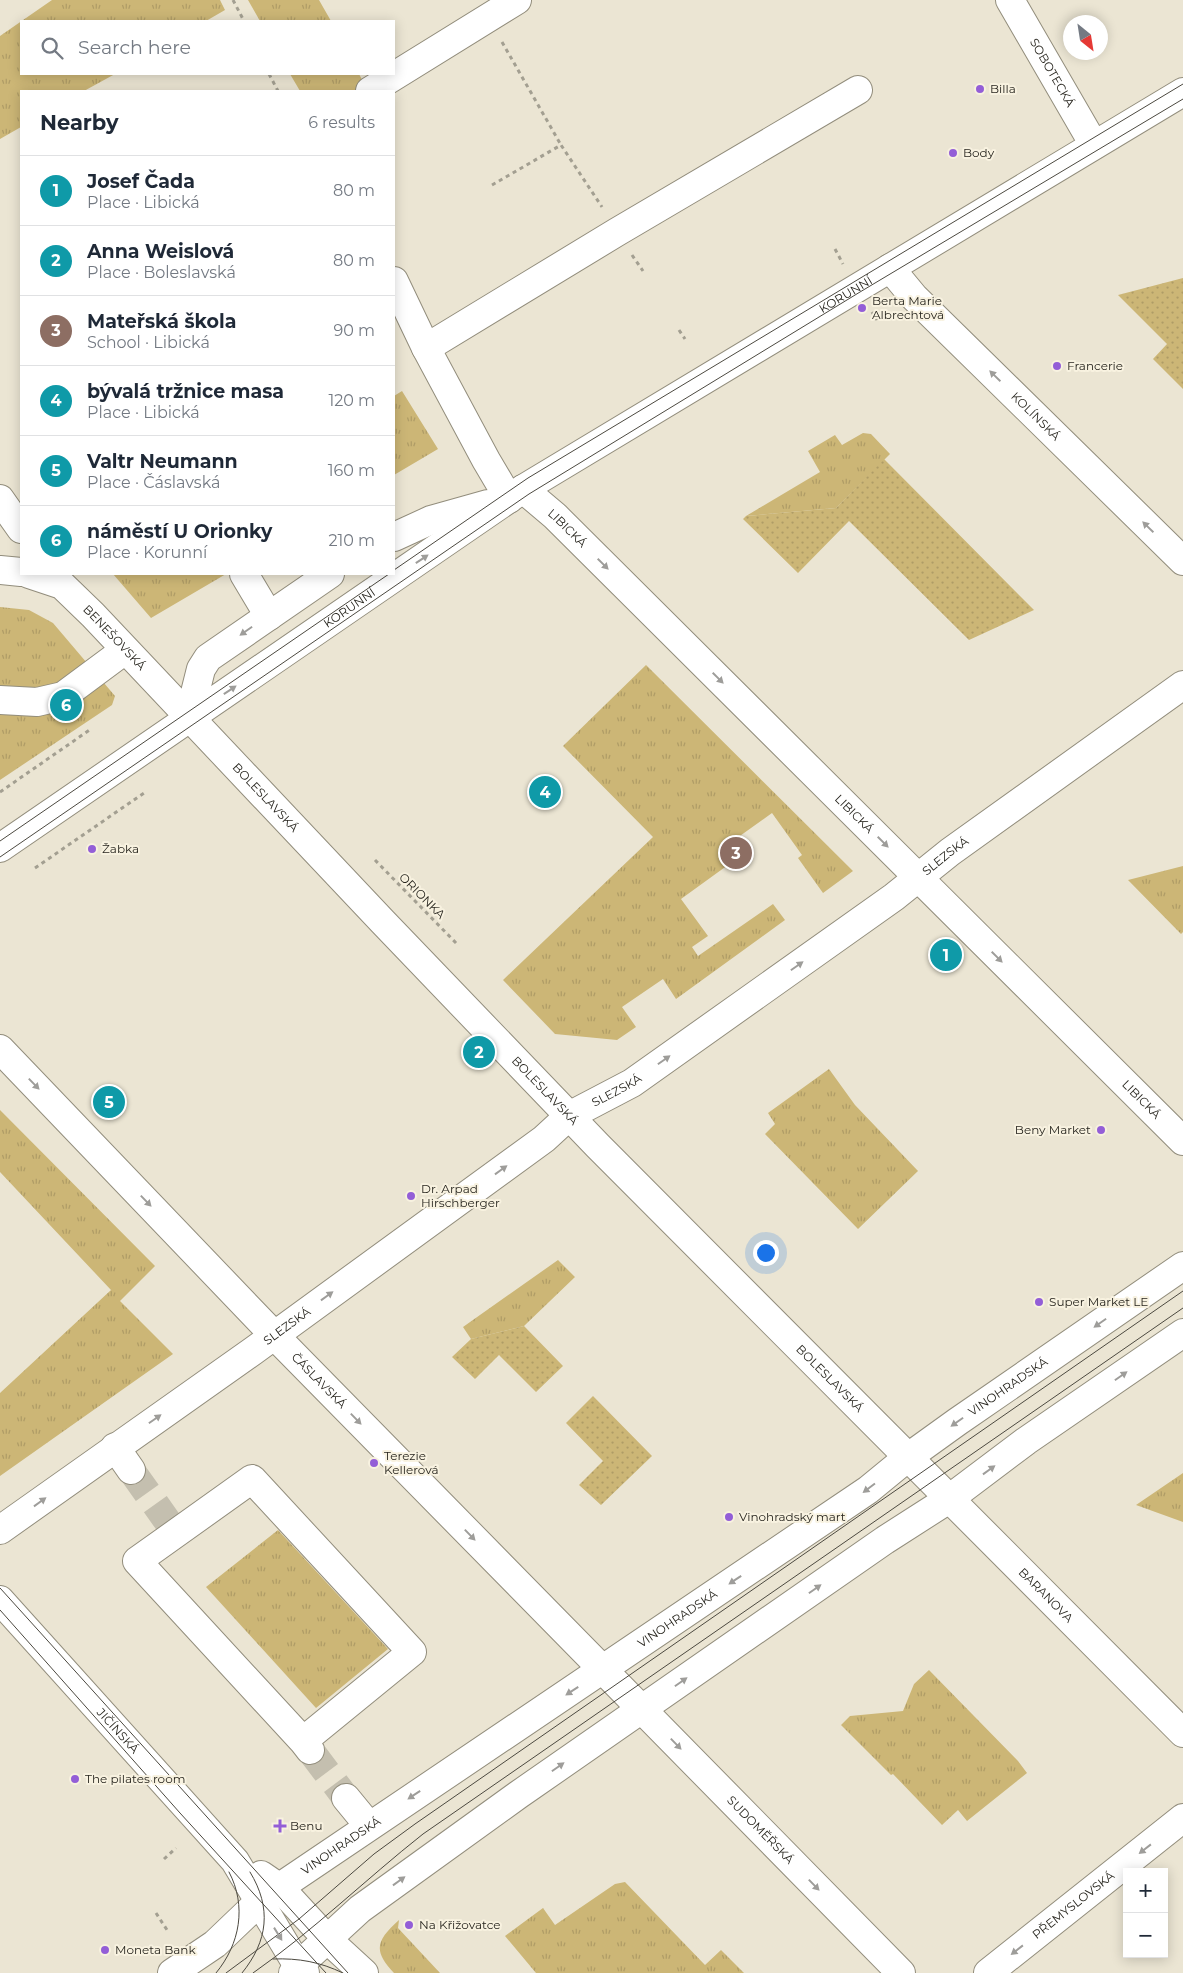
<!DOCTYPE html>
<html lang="en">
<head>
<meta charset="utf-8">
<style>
  :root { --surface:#fff; --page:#f2f2f3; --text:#1f2937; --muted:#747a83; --line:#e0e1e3; --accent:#0f766e }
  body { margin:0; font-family:Montserrat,sans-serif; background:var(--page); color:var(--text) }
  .controls { position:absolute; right:15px; bottom:15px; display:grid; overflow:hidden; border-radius:0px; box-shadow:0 2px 12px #0003 }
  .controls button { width:45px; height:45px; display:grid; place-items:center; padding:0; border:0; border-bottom:1px solid var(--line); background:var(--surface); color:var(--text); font:25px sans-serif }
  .compass { position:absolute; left:1063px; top:15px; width:45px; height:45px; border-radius:50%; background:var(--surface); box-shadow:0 2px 12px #0003; rotate:150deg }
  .you { position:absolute; left:765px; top:1252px; width:18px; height:18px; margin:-12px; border:4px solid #fff; border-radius:50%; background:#1a73e8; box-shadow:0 0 0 8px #1a73e833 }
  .badge { display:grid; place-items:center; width:32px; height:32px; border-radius:50%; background:var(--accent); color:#fff; font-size:16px; font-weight:700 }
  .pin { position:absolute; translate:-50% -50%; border:2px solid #fff; box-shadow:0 1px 5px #0006 }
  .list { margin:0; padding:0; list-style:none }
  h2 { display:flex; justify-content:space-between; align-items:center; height:65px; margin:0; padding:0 20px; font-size:21px }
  h2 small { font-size:16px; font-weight:400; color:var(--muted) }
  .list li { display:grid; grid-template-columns:32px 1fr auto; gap:15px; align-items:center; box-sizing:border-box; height:70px; padding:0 20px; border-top:1px solid var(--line) }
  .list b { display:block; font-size:19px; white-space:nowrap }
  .list p { margin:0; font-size:16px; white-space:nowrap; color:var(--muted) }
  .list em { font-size:16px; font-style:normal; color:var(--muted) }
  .icon { flex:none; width:28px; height:28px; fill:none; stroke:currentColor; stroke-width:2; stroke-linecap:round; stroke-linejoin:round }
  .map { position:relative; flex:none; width:1183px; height:1973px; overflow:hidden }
  .search { position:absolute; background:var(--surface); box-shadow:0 2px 12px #0003; left:20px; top:20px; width:375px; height:55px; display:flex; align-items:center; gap:12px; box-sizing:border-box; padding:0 18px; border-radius:0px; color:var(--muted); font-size:19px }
  .panel { position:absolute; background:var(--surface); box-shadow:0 2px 12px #0003; left:20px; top:90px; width:375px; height:485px; border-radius:0px }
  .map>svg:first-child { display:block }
  .grass { fill:url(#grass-tufts) }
  .garden { fill:url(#garden-dots) }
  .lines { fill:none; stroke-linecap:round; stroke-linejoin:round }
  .minor-tunnel { stroke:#c4bfaf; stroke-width:28; stroke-dasharray:28 14; stroke-linecap:butt }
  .minor-casing { stroke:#928d7c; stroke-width:30 }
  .major-casing { stroke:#928d7c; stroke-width:30 }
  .path { stroke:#a39f91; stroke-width:3; stroke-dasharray:4 4; stroke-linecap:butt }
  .minor { stroke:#fff; stroke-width:28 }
  .major { stroke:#fff; stroke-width:28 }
  .tram { stroke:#4c4940; stroke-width:1 }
  .oneway { fill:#9e9d9a }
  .poi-dot { fill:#935ed7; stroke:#f8f2e0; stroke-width:2 }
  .labels { text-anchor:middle; stroke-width:4; stroke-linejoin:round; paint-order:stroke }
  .street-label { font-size:12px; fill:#28261f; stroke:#f8f2e0 }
  .poi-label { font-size:12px; fill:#28261f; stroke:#f8f2e0; text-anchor:start }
</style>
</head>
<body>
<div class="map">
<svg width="1183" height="1973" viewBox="0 0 1183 1973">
  <defs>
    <pattern id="grass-tufts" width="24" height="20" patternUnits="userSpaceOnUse" patternTransform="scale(1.25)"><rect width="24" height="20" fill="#ccb676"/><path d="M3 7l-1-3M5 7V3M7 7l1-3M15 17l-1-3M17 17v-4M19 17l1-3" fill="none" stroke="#af9c66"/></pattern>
    <pattern id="garden-dots" width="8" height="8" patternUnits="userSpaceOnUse" patternTransform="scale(1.25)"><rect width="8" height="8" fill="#ccb676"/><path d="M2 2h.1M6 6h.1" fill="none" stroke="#af9c66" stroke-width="1.8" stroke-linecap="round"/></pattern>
  </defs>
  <rect width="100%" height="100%" fill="#ebe5d3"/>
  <!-- grass -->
  <path class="grass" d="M 52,0 L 220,0 L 225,10 L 206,21 L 21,21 L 21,74 L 115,74 L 84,91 L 21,91 L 21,127 L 0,139 L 0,36 Z
    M 248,0 L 319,0 L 331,21 L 260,21 Z
    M 290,74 L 359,74 L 368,91 L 300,91 Z
    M 402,391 L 438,449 L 394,475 L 394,396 Z
    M 863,433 L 871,434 L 890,454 L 836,508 L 746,516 L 820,472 L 808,451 L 835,435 L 842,445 Z
    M 113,574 L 226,574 L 151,618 Z
    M 0,607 L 29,610 L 53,623 L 115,696 L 112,705 L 0,780 Z
    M 646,665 L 853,871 L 823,893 L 798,858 L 802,855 L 772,813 L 730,843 L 739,857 L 681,899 L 708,936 L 692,947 L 698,956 L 773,904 L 785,920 L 676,999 L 663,979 L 622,1007 L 636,1027 L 617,1040 L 555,1034 L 503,980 L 653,837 L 563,746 Z
    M 1183,866 L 1183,932 L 1181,934 L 1128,880 Z
    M 829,1069 L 855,1105 L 918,1171 L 858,1229 L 765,1134 L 775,1124 L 768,1113 Z
    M 0,1110 L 155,1266 L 120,1301 L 173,1354 L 0,1476 L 0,1393 L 111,1290 L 0,1172 Z
    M 558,1260 L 575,1277 L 524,1326 L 471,1339 L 463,1327 Z
    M 1183,1473 L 1183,1522 L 1136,1505 Z
    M 278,1530 L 388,1649 L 316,1708 L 206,1587 Z
    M 929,1670 L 1018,1761 L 1027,1773 L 967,1821 L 958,1810 L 942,1825 L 893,1774 L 891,1775 L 841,1725 L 850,1716 L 903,1711 L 914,1684 Z
    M 625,1882 L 705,1965 L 721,1950 L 744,1973 L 536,1973 L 505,1936 L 543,1908 L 555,1925 L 615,1884 Z
    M 399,1920 L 398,1928 L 440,1973 L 394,1973 C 372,1950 377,1940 399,1920 Z"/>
  <!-- garden -->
  <path class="garden" d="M 1183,278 L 1183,389 L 1153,359 L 1167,344 L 1118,295 Z
    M 884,459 L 1034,610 L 969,640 L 849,521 L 798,573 L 743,519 L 746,516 L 836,508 Z
    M 524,1326 L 563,1366 L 536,1392 L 499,1355 L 475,1379 L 452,1357 L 471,1339 Z
    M 593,1396 L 652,1456 L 601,1505 L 579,1485 L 603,1461 L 566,1423 Z"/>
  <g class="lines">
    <!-- minor-tunnel -->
    <path class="minor-tunnel" d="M 131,1470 L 168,1522
      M 310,1750 L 346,1798"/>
    <defs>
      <g id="minor">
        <path id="s1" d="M 1010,0 L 1094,145"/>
        <path d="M 370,91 L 517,0"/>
        <path id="s2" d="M 890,268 L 914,297 L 1183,561"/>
        <path d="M 394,281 L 426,348 L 486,460 L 509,499"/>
        <path d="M 426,348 L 617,232 L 858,90"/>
        <path id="s3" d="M 523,489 L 555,516 L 1183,1141"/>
        <path d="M 0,499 L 21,529"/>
        <path d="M 394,537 L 431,520 L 488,504"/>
        <path d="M 0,570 L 21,572"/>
        <path id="s4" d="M 29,574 L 62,585 L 93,615 L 383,922 L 598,1146 L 1183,1733"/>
        <path d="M 244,574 L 269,616"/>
        <path d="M 0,700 L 37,702 L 63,696 L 125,650"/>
        <path d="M 189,717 L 201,669 L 208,658 L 330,574"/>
        <path id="s5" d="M 0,848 L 523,489 L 1183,92"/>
        <path id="s6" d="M 0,1049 L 274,1335 L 901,1973"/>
        <path d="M 115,1447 L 131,1470"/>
        <path id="s7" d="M 0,1530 L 253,1351 L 544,1139 L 569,1116 L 632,1083 L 894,897 L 950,852 L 1183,685"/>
        <path id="s8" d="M 0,1600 L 235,1861 L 298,1966 L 305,1973"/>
        <path d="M 303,1741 L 137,1561 L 252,1479 L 412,1652 L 303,1741 L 310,1750"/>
        <path d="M 346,1798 L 369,1826"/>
        <path d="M 261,1875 L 280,1888 L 327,1939 L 364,1973"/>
        <path id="s9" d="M 988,1973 L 1183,1818"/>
      </g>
      <g id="major">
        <path id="s10" d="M 172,1973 L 215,1944 L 259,1902 L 274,1891 L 868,1490 L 907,1458 L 957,1422 L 1183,1266"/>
        <path d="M 293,1973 L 298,1966 L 360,1909 L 518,1795 L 885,1540 L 949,1499 L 1026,1441 L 1183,1333"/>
      </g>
    </defs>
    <!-- minor casing -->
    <use href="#minor" class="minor-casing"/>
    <!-- major casing -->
    <use href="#major" class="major-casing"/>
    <!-- path -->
    <path class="path" d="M 233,0 L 244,21
      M 502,42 L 561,145
      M 269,74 L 278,91
      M 492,185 L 561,145 L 602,207
      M 835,249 L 843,264
      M 632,255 L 643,271
      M 872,312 L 877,320
      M 679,330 L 685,339
      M 0,792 L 91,729
      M 375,860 L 457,944
      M 35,868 L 144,793
      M 164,1859 L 176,1848
      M 156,1913 L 169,1933"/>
    <!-- minor -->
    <use href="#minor" class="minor"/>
    <!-- major -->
    <use href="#major" class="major"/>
    <!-- tram -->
    <path class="tram" d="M 394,570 L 528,478 L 1183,84
      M 0,841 L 389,574
      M 0,857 L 529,494 L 860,292 L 1183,99
      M 0,1588 L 348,1973
      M 0,1610 L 180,1813 L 326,1973
      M 273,1959 C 299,1958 320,1962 343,1973
      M 216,1973 C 240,1944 247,1906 229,1872
      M 226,1973 L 299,1919 L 374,1854 L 415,1824 L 1183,1291
      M 242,1973 C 268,1941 272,1908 250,1872
      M 253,1973 C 313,1931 366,1879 423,1834 L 1183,1308"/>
  </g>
  <!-- one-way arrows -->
  <defs><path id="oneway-solid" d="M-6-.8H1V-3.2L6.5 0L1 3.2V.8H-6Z" transform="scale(1.25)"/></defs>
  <g class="oneway">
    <use href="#oneway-solid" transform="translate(995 376) rotate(-136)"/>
    <use href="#oneway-solid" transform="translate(1148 527) rotate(-136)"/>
    <use href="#oneway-solid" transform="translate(422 559) rotate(-34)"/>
    <use href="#oneway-solid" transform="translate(603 564) rotate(45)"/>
    <use href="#oneway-solid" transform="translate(246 631) rotate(145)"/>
    <use href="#oneway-solid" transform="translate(718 678) rotate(45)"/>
    <use href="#oneway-solid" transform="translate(230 690) rotate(-34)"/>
    <use href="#oneway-solid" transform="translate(883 842) rotate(45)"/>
    <use href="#oneway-solid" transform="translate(997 957) rotate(45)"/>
    <use href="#oneway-solid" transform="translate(797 966) rotate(-35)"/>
    <use href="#oneway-solid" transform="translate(664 1060) rotate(-35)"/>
    <use href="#oneway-solid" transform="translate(34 1084) rotate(46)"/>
    <use href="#oneway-solid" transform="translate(501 1170) rotate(-36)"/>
    <use href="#oneway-solid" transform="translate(146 1201) rotate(46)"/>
    <use href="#oneway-solid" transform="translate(327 1296) rotate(-36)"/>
    <use href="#oneway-solid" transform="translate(1100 1323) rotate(145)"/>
    <use href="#oneway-solid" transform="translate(1121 1376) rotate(-35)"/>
    <use href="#oneway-solid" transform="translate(155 1419) rotate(-35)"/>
    <use href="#oneway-solid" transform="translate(356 1419) rotate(46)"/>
    <use href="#oneway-solid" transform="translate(957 1422) rotate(145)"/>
    <use href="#oneway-solid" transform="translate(989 1470) rotate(-36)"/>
    <use href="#oneway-solid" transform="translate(869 1488) rotate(143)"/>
    <use href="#oneway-solid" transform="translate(40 1502) rotate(-36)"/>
    <use href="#oneway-solid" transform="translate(470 1535) rotate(46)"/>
    <use href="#oneway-solid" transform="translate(735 1580) rotate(146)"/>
    <use href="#oneway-solid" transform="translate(815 1589) rotate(-35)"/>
    <use href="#oneway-solid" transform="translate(681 1682) rotate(-35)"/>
    <use href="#oneway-solid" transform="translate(572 1691) rotate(147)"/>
    <use href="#oneway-solid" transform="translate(676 1744) rotate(46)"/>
    <use href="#oneway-solid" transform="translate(558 1767) rotate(-35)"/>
    <use href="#oneway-solid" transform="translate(414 1795) rotate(146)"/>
    <use href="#oneway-solid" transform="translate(1145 1849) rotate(142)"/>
    <use href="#oneway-solid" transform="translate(399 1881) rotate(-36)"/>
    <use href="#oneway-solid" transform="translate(814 1885) rotate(46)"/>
    <use href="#oneway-solid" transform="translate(278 1934) rotate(58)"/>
    <use href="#oneway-solid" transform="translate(1017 1950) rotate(142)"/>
  </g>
  <!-- markers -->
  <g class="poi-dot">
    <circle cx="980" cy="89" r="5"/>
    <circle cx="953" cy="153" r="5"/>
    <circle cx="862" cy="308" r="5"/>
    <circle cx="1057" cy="366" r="5"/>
    <circle cx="92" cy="849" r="5"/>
    <circle cx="1101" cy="1130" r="5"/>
    <circle cx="411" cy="1196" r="5"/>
    <circle cx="1039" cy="1302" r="5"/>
    <circle cx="374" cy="1463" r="5"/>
    <circle cx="729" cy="1517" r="5"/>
    <circle cx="75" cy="1779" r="5"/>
    <path d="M277.5 1818.5h5v5h5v5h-5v5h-5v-5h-5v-5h5z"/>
    <circle cx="409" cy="1925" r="5"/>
    <circle cx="105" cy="1950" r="5"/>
  </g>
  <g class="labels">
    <!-- street labels -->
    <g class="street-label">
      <text dy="4" stroke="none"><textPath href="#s1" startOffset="84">SOBOTECKÁ</textPath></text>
      <text dy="4" stroke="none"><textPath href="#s5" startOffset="1011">KORUNNÍ</textPath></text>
      <text dy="4" stroke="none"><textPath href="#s2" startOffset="208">KOLÍNSKÁ</textPath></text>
      <text dy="4" stroke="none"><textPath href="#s3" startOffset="59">LIBICKÁ</textPath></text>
      <text dy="4" stroke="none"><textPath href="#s5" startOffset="424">KORUNNÍ</textPath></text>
      <text dy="4" stroke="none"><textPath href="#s4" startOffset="109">BENEŠOVSKÁ</textPath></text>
      <text dy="4" stroke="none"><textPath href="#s4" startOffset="329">BOLESLAVSKÁ</textPath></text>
      <text dy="4" stroke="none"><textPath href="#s3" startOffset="464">LIBICKÁ</textPath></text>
      <text dy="4" stroke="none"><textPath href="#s7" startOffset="1162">SLEZSKÁ</textPath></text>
      <text transform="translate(422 896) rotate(45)" y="4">ORIONKA</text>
      <text dy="4" stroke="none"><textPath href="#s7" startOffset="758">SLEZSKÁ</textPath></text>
      <text dy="4" stroke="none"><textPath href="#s4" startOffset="734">BOLESLAVSKÁ</textPath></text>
      <text dy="4" stroke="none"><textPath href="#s3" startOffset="869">LIBICKÁ</textPath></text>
      <text dy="4" stroke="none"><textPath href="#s7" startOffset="352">SLEZSKÁ</textPath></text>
      <text dy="4" stroke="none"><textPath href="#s4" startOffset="1139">BOLESLAVSKÁ</textPath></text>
      <text dy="4" stroke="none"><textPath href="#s6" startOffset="460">ČÁSLAVSKÁ</textPath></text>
      <text dy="4" stroke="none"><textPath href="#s10" startOffset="1022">VINOHRADSKÁ</textPath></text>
      <text dy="4" stroke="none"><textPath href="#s4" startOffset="1445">BARANOVA</textPath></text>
      <text dy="4" stroke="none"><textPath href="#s10" startOffset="618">VINOHRADSKÁ</textPath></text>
      <text dy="4" stroke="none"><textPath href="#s8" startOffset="176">JIČÍNSKÁ</textPath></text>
      <text dy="4" stroke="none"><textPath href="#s6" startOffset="1090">SUDOMĚŘSKÁ</textPath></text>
      <text dy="4" stroke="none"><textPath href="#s10" startOffset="212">VINOHRADSKÁ</textPath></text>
      <text dy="4" stroke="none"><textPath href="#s9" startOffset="109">PŘEMYSLOVSKÁ</textPath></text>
    </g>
    <!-- poi labels -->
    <g class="poi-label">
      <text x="990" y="93">Billa</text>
      <text x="963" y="157">Body</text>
      <text x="872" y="305">Berta Marie<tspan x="872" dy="14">Albrechtová</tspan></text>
      <text x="1067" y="370">Francerie</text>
      <text x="102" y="853">Žabka</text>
      <text x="1091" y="1134" text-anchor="end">Beny Market</text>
      <text x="421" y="1193">Dr. Arpad<tspan x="421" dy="14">Hirschberger</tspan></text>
      <text x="1049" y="1306">Super Market LE</text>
      <text x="384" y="1460">Terezie<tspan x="384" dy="14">Kellerová</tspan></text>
      <text x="739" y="1521">Vinohradský mart</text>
      <text x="85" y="1783">The pilates room</text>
      <text x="290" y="1830">Benu</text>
      <text x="419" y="1929">Na Křižovatce</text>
      <text x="115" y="1954">Moneta Bank</text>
    </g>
  </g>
</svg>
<div class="controls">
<button>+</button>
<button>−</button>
</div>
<svg class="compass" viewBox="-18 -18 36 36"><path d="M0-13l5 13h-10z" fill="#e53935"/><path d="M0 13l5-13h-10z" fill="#747a83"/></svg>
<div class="you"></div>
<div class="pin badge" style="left:946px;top:955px;background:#0f9aa8">1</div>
<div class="pin badge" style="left:479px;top:1052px;background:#0f9aa8">2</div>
<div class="pin badge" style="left:736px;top:853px;background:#8d6e63">3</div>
<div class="pin badge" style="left:545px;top:792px;background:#0f9aa8">4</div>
<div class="pin badge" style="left:109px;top:1102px;background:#0f9aa8">5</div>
<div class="pin badge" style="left:66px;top:705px;background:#0f9aa8">6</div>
<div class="search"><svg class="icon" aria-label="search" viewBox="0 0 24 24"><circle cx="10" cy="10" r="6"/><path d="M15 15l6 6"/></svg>Search here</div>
<section class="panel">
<h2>Nearby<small>6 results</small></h2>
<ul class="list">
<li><span class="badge" style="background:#0f9aa8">1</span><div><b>Josef Čada</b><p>Place · Libická</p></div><em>80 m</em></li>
<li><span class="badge" style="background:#0f9aa8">2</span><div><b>Anna Weislová</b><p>Place · Boleslavská</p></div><em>80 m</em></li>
<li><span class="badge" style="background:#8d6e63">3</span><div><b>Mateřská škola</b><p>School · Libická</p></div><em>90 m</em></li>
<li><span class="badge" style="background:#0f9aa8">4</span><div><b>bývalá tržnice masa</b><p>Place · Libická</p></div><em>120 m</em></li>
<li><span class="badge" style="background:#0f9aa8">5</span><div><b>Valtr Neumann</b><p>Place · Čáslavská</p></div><em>160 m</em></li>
<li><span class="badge" style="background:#0f9aa8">6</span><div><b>náměstí U Orionky</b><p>Place · Korunní</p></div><em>210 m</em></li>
</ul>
</section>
</div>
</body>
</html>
